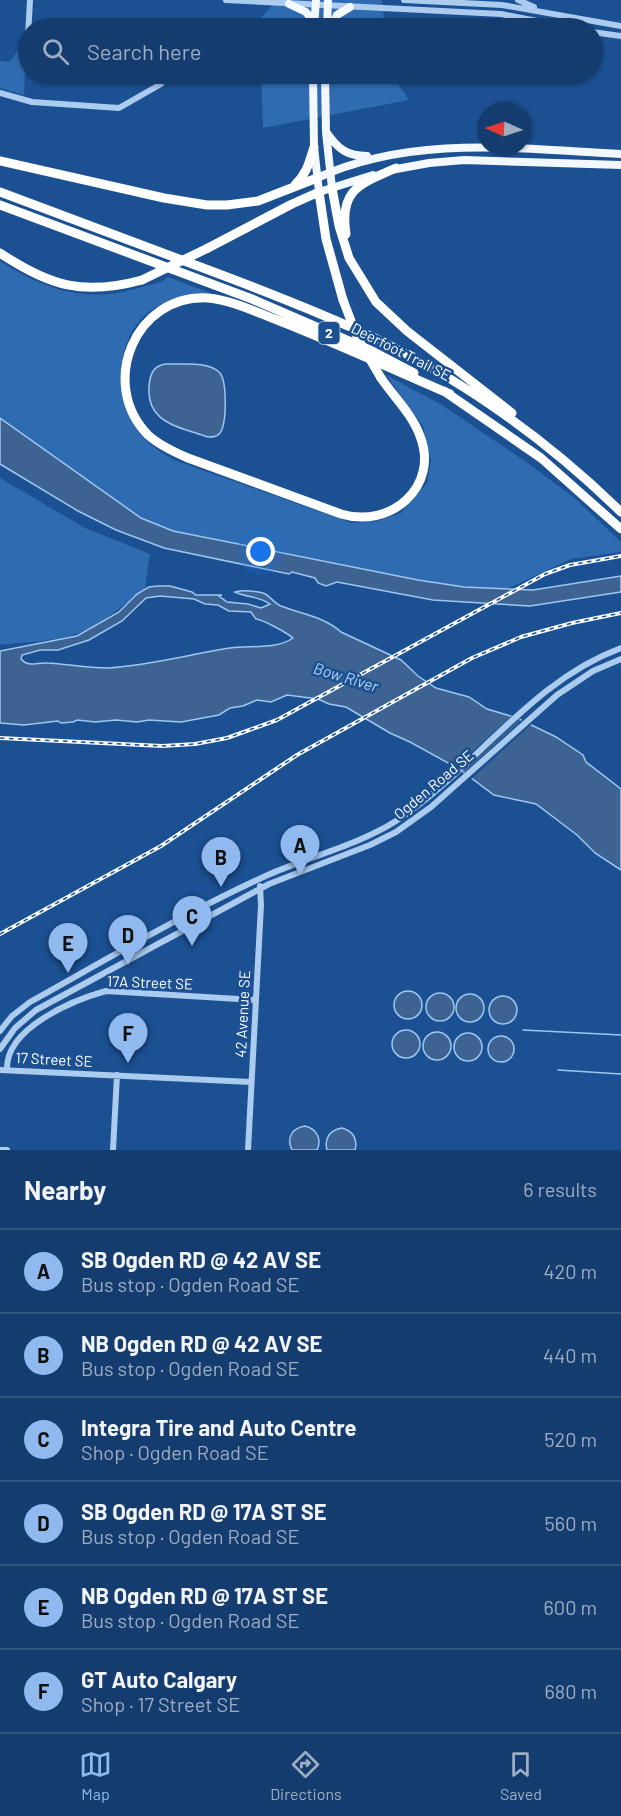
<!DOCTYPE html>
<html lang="en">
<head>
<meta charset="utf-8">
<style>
  :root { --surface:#143c6e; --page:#214776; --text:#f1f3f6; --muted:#9dadc2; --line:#335681; --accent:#90b9f0 }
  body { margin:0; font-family:Barlow,sans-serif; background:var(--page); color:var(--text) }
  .compass { position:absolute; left:477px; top:102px; width:54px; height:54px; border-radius:50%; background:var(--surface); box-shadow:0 2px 4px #0004; rotate:273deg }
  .you { position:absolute; left:261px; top:552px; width:21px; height:21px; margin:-15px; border:4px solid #fff; border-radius:50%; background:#1a73e8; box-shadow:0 0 0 9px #1a73e833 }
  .badge { display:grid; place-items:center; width:39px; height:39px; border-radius:50%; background:var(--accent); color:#111; font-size:20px; font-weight:700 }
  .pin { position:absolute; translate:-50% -50px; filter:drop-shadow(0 2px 3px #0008) }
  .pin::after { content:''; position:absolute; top:32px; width:21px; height:18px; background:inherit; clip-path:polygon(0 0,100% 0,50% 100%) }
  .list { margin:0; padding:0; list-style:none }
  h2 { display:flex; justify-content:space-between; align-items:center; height:78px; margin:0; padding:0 24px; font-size:26px }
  h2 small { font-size:20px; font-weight:400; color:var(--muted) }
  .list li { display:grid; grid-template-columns:39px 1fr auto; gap:18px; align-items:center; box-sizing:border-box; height:84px; padding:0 24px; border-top:2px solid var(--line) }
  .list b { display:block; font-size:22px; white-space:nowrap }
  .list p { margin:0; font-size:20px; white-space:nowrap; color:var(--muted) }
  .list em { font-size:20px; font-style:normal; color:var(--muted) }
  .icon { flex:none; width:33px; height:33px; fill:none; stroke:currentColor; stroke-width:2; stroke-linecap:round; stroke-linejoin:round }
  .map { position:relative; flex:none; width:621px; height:1150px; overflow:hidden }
  .search { position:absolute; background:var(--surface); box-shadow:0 2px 4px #0004; left:18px; right:18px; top:18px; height:66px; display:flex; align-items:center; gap:15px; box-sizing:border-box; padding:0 21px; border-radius:33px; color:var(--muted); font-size:22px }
  .sheet { height:582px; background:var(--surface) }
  nav { display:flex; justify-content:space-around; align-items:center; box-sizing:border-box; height:84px; border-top:2px solid var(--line); background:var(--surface); font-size:16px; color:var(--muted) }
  nav a { display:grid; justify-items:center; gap:3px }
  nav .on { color:var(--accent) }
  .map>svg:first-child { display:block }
  .green { fill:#2e6bb0 }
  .water { fill:#3d6393; stroke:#9ec6f1; stroke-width:1.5; fill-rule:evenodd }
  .pier { fill:#1b5092 }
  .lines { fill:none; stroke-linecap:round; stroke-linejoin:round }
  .stream { stroke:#9ec6f1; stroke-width:1.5 }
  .minor { stroke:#abcbef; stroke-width:6 }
  .major { stroke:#f3f8ff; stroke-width:8 }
  .highway { stroke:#fff; stroke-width:9 }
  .rail-casing { stroke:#fff; stroke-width:4 }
  .rail { stroke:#1b5092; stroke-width:1.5; stroke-dasharray:4.5; stroke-linecap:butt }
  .highway-bridge { stroke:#fff; stroke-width:9 }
  .labels { text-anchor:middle; stroke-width:5; stroke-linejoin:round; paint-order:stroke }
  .shield { fill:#1b5092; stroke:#bbcade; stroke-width:1.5 }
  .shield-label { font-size:14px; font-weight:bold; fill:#fff }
  .street-label { font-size:15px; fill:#fff; stroke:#1b5092 }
  .water-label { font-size:16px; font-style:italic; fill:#b7d5f6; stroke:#1b5092 }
</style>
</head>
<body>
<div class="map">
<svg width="621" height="1150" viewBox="0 0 621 1150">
  <rect width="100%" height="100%" fill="#1b5092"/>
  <!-- green -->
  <path class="green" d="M 277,0 L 382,0 L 385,28 L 259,28 L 259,20 Z
    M 22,44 L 26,46 L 24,95 L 0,88 L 0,61 L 10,62 Z
    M 261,74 L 391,74 L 409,100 L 263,128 Z
    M 0,261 C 46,291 89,304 142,287 C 152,284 160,284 168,277 L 211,293 C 188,294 159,301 142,318 C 116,346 115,396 135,427 C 144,442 159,451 174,460 L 352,523 L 377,521 L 401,513 L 427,483 L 431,460 L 423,426 L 386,375 L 442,405 L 529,464 L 577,500 L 621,542 L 621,552 L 571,559 L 496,594 L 425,586 L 154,529 L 0,426 Z
    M 0,478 L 85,528 L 150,554 L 145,588 C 124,605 96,629 70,636 C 48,642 23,642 0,645 Z"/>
  <!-- water -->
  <path class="water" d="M 165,364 C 180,365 208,360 220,373 C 227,382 227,423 220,433 C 217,437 213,437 208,437 C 176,426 142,422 150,379 C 152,370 156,366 165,364 Z
    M 0,418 L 141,518 L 173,531 L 418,580 L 464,587 L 533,590 L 621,576 L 621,592 L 530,606 L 433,600 L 337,582 L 326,586 L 318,583 L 315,578 L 292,572 L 289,574 L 164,548 L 116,530 L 78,511 L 0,464 Z
    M 158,586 L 170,586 L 192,592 L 196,595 L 222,595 L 219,596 L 227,602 L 248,604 L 261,608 L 270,604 C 259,596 248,598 235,592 C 244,589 254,591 263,593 C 270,595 273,603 281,606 C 301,614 325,617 341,632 L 401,660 L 418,676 L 436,688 L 469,697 L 487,709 L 517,718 L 556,737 L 583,755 L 586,762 L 621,789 L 621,870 L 595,853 L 577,835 L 536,804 L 494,795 L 459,769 L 410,742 L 390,733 L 346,707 L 329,704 L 318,699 L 287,695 L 271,702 L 257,700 L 243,706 L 230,708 L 219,715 L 181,722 L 149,720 L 137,722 L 116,720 L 95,722 L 77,720 L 73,722 L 61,723 L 58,721 L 24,725 L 0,723 L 0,651 L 77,636 L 119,612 L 137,594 L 149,587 ZM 160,596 L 194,599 L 205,604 L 218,605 L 229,611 L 251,612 L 256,619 C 264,620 287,633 293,638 C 276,650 250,645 230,648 C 191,654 146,666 107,668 C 86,668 67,664 47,663 C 37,662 29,668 21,659 L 22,655 L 40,650 L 58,650 L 89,640 L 122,621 L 146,598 Z
    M394 1005a14 14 0 1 1 28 0a14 14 0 1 1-28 0Z
    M426 1007a14 14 0 1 1 28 0a14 14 0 1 1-28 0Z
    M456 1008a14 14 0 1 1 28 0a14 14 0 1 1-28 0Z
    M489 1010a14 14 0 1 1 28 0a14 14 0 1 1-28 0Z
    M392 1044a14 14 0 1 1 28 0a14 14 0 1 1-28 0Z
    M423 1046a14 14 0 1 1 28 0a14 14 0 1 1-28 0Z
    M454 1047a14 14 0 1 1 28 0a14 14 0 1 1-28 0Z
    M488 1049a13 13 0 1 1 26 0a13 13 0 1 1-26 0Z
    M 305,1126 C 317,1129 322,1139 317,1150 L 292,1150 C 286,1138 292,1128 305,1126 Z
    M 342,1128 C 353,1131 358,1139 355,1150 L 327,1150 C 324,1138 330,1130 342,1128 Z"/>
  <!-- pier -->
  <path class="pier" d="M 514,714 L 522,717 L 460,774 L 453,769 Z
    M 524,718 L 533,723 L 469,781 L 462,775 Z"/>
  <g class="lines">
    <!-- stream -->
    <path class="stream" d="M 523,1030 L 621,1035
      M 558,1070 L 621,1074"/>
    <!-- minor -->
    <path class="minor" d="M 226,0 L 501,14 L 573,28
      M 404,0 L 502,5 L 621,26
      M 518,0 L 534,7
      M 592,32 L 621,36
      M 28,37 L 30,0
      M 0,93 L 32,102 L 119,108 L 161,84 L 161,74
      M 0,1031 L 12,1016 L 30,1002 C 109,958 188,911 270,874 C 311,856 358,845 396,821 C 476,769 529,682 621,648
      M 0,1049 L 15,1028 L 36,1010 L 269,884 L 370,845 L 396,832 L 431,807 L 557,695 L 593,671 L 621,659
      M 7,1069 C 6,1028 73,1000 106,991 L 255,1000
      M 0,1070 L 251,1082
      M 0,1150 L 7,1150
      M 113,1150 L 117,1075
      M 248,1150 L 261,905 L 260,886"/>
    <!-- major -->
    <path class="major" d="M 289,4 L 306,12 L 314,23
      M 314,28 L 316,0
      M 327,28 L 328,0
      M 331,28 L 337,15 L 350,7
      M 313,74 L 314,147 L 319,192 L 373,175
      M 325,74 L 326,132 L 332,188
      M 327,133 C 338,149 347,156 367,156
      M 391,170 L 429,163 L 464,160 L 621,165
      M 317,178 C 413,134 520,149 621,154"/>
    <!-- highway -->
    <path class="highway" d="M 0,161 L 164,198 L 207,205 L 227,205 L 258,201 L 317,178
      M 295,185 C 307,173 309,163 314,147
      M 332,188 L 339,226 L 349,258 L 376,302 L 407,331 L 512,413
      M 0,192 C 62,215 125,239 187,262 C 252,286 315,310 377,339 C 466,382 550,443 621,512
      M 0,205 L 252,299 L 372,351 L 414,373
      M 346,234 C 339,189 360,184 396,168
      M 208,248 L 292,204 L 319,192 L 326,239 L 343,300
      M 0,253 C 50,286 83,296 142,280
      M 381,378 C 394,397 412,414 420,436 C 440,487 390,529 341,514 L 188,458 C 174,452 159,445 148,435 C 98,384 135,294 208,298 C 231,300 256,312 277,320 C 336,343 392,369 450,394
      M 444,391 L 541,458 L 621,529"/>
    <defs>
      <path id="rail" d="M 0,738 L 162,746 L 195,744 L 227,738 L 277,720 L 545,574 L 570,565 L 621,556
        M 0,934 L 161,846 L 297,755 L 472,658 L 521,637 L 572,623 L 621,613"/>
    </defs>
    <!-- rail casing -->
    <use href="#rail" class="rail-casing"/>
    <!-- rail -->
    <use href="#rail" class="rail"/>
    <!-- highway-bridge -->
    <path class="highway-bridge" d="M 142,280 L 208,248
      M 343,300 L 358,339 L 381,378"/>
  </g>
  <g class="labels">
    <!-- shield labels -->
    <rect class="shield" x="318.5" y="322" width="21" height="22" rx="4.5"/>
    <g class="shield-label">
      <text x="329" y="338">2</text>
    </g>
    <!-- street labels -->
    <g class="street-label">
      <text transform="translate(401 352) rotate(27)" y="5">Deerfoot Trail SE</text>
      <text transform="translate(434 785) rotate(-40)" y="5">Ogden Road SE</text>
      <text transform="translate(150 983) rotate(2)" y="5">17A Street SE</text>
      <text transform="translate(243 1014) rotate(-87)" y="5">42 Avenue SE</text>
      <text transform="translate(54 1060) rotate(3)" y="5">17 Street SE</text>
    </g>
    <!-- water labels -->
    <g class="water-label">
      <text transform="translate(346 677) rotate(17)" y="6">Bow River</text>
    </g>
  </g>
</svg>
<svg class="compass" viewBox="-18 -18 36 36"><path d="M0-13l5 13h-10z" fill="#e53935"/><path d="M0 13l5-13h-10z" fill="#9dadc2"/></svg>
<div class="you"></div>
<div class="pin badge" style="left:300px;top:875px">A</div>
<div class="pin badge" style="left:221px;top:887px">B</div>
<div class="pin badge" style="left:192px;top:946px">C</div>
<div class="pin badge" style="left:128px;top:965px">D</div>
<div class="pin badge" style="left:68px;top:973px">E</div>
<div class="pin badge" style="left:128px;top:1063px">F</div>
<div class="search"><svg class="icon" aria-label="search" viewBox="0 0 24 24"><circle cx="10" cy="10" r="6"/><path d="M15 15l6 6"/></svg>Search here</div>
</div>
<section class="sheet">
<h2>Nearby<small>6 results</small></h2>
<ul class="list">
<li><span class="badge">A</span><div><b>SB Ogden RD @ 42 AV SE</b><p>Bus stop · Ogden Road SE</p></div><em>420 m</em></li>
<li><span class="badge">B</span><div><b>NB Ogden RD @ 42 AV SE</b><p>Bus stop · Ogden Road SE</p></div><em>440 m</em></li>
<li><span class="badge">C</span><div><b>Integra Tire and Auto Centre</b><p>Shop · Ogden Road SE</p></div><em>520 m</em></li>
<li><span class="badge">D</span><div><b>SB Ogden RD @ 17A ST SE</b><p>Bus stop · Ogden Road SE</p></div><em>560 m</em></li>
<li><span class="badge">E</span><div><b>NB Ogden RD @ 17A ST SE</b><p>Bus stop · Ogden Road SE</p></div><em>600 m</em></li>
<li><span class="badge">F</span><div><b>GT Auto Calgary</b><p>Shop · 17 Street SE</p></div><em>680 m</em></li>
</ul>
</section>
<nav>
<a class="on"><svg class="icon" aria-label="map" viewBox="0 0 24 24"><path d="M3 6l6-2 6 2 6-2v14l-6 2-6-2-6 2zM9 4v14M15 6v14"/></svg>Map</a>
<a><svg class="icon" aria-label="directions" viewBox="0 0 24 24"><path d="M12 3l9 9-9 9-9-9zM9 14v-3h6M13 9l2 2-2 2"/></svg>Directions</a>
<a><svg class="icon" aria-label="saved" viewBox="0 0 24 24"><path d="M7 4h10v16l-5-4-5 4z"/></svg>Saved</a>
</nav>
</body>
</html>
